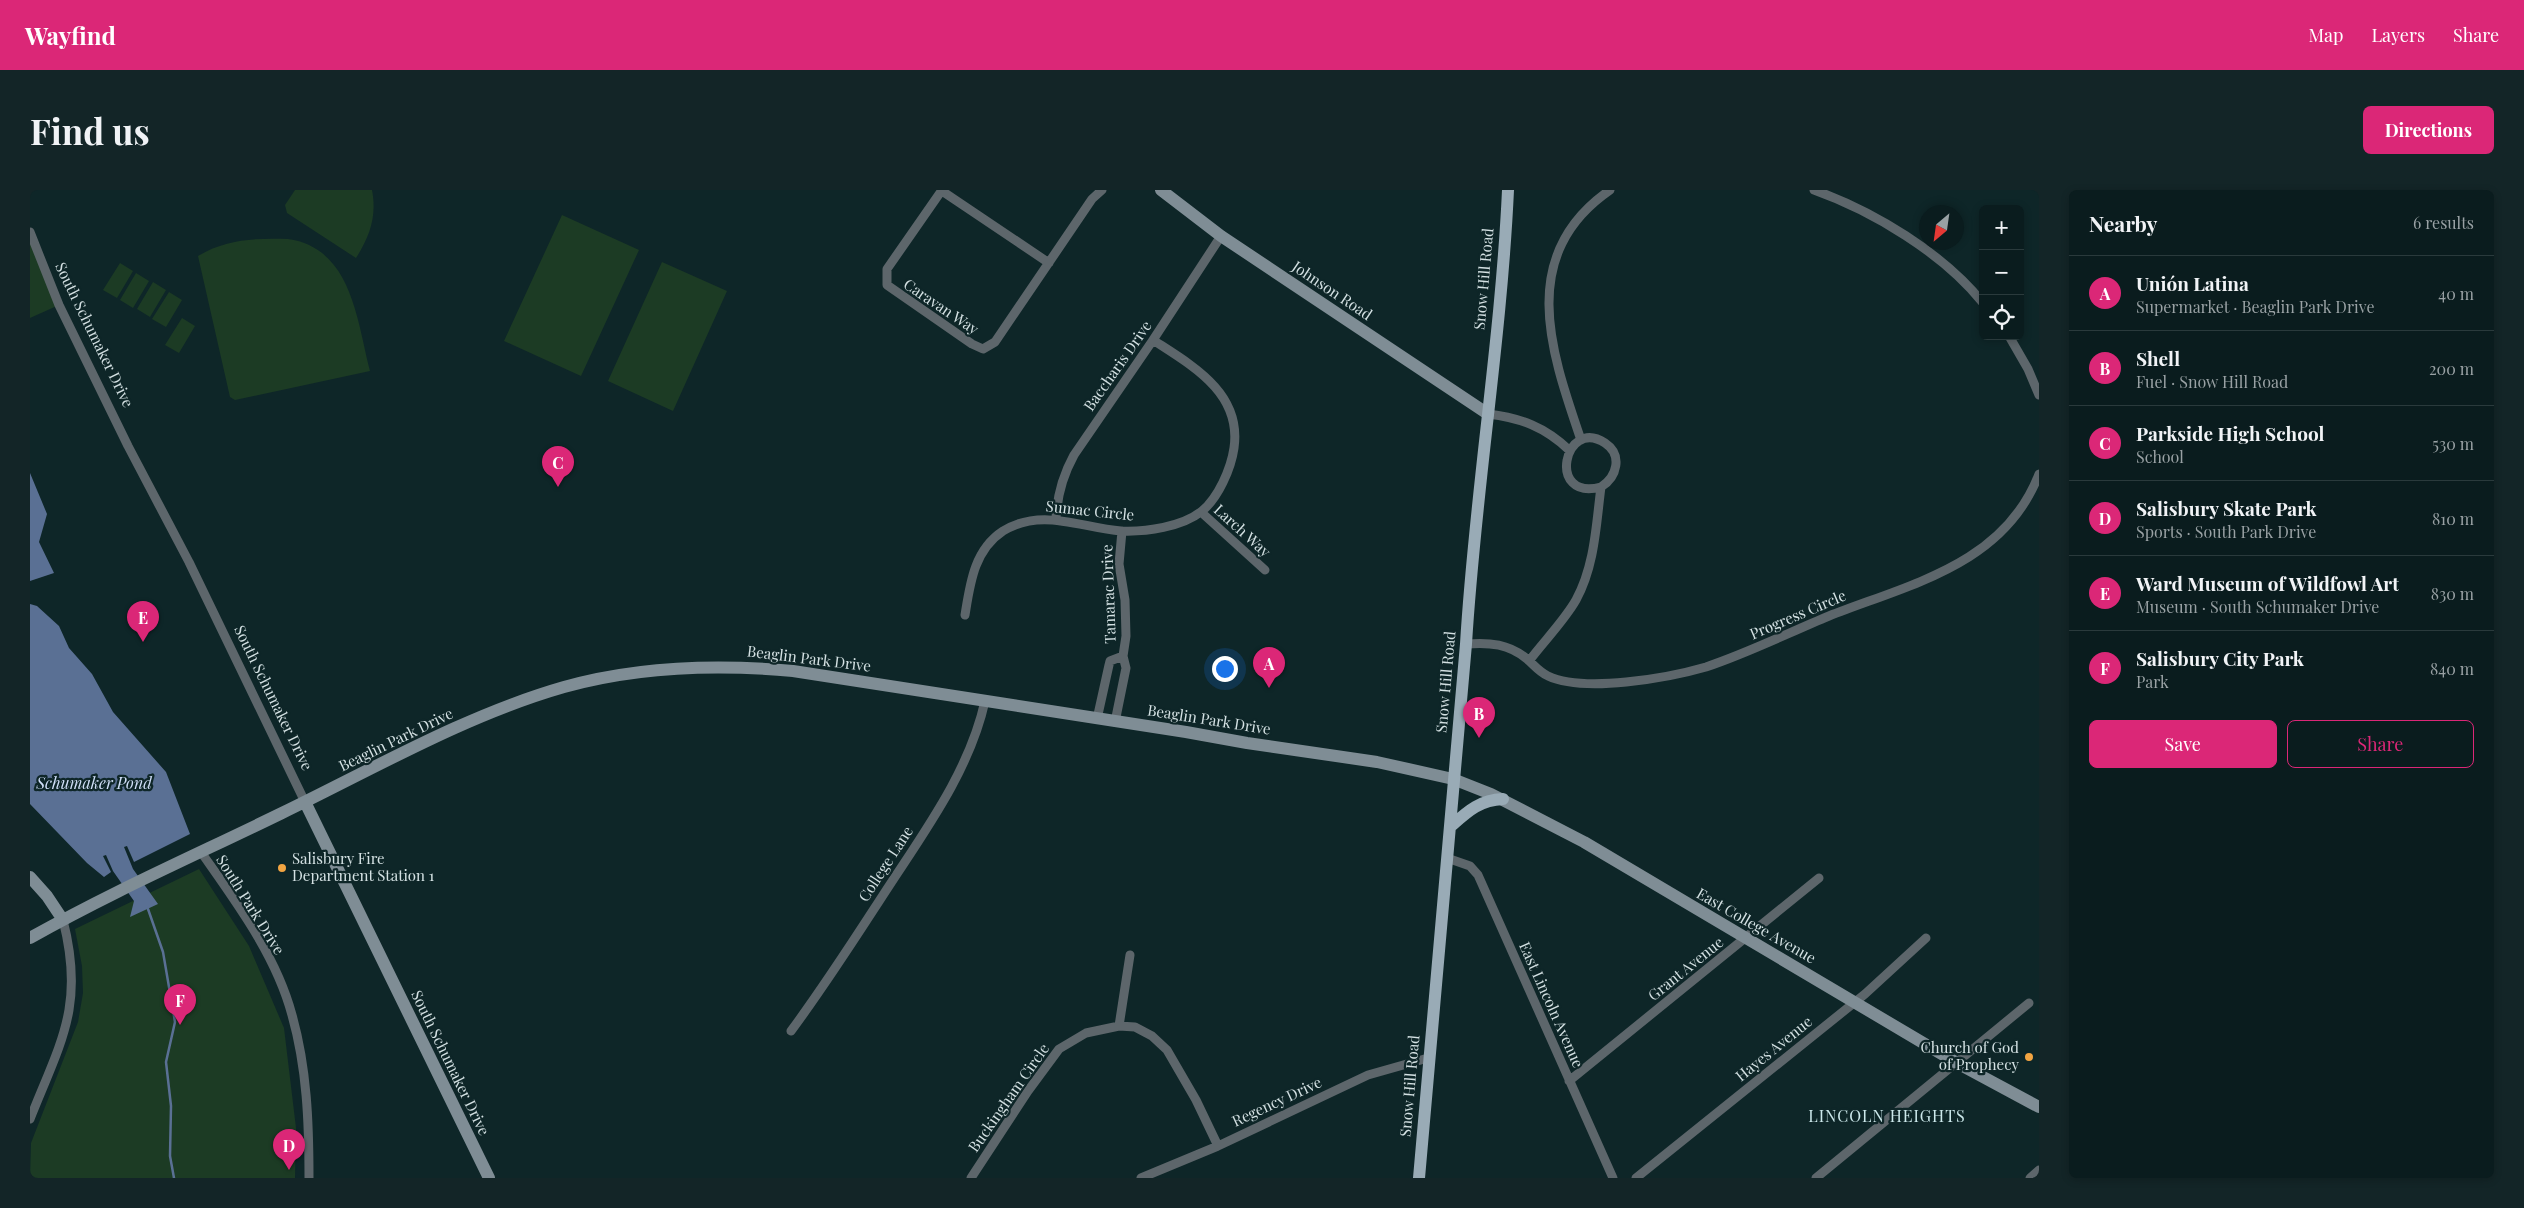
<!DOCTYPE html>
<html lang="en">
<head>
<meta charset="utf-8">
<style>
  :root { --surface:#0a1c1e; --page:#132527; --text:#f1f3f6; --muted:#99a1a4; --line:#2a3a3c; --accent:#db2777 }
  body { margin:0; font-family:"Playfair Display",serif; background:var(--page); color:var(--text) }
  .controls { position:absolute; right:15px; top:15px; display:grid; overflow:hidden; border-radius:8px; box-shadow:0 2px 8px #0003 }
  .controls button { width:45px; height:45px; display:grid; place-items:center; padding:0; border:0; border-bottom:1px solid var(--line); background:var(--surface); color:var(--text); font:25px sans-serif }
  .compass { position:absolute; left:1889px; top:15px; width:45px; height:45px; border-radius:50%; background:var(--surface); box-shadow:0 2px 8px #0003; rotate:209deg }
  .you { position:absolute; left:1194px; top:478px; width:18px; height:18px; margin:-12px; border:4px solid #fff; border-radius:50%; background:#1a73e8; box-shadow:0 0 0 8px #1a73e833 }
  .badge { display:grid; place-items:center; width:32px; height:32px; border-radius:50%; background:var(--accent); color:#fff; font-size:16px; font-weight:700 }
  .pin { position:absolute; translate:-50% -41px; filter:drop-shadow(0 1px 2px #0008) }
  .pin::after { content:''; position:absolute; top:26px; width:18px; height:15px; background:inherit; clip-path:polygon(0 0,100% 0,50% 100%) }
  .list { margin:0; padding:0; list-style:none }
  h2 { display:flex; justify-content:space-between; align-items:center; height:65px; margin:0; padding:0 20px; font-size:21px }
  h2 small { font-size:16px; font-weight:400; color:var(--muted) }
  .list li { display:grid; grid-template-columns:32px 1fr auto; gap:15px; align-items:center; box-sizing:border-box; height:75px; padding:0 20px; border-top:1px solid var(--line) }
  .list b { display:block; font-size:19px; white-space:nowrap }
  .list p { margin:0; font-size:16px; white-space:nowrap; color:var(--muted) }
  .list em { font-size:16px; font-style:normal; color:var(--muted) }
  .actions { display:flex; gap:10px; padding:15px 20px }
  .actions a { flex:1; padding:11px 0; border:1px solid var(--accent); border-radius:8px; text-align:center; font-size:18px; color:var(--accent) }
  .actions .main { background:var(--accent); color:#fff }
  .icon { flex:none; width:28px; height:28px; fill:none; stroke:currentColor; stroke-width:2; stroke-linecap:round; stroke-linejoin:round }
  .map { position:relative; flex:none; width:2009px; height:988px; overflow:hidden; border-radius:8px }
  header { display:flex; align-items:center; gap:30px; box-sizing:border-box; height:70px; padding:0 25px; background:var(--accent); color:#fff }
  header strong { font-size:24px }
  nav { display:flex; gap:28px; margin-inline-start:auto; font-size:18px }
  .intro { display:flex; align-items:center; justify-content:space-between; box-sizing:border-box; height:120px; padding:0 30px }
  h1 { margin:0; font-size:35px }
  .button { padding:12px 22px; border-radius:8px; background:var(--accent); color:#fff; font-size:18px; font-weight:700 }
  main { display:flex; gap:30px; padding:0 30px }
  aside { flex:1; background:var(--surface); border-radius:8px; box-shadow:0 2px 8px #0003 }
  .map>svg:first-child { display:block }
  .green { fill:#1c3b24 }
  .water { fill:#5a7094 }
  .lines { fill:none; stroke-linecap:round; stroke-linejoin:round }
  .stream { stroke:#5a7094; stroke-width:2.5 }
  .street { stroke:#5d666b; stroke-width:9 }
  .secondary { stroke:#7f8d95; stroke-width:12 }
  .primary { stroke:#99abb6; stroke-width:12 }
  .poi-dot { fill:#f2a542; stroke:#0e2628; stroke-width:2 }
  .labels { text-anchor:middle; stroke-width:4.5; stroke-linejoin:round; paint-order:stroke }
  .street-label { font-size:15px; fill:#d4e1e3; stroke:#0e2628 }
  .poi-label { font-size:15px; fill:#d4e1e3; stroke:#0e2628; text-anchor:start }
  .water-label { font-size:16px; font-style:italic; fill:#d0dff7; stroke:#0e2628 }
  .neighbourhood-label { font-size:16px; letter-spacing:1px; fill:#cde9ec; stroke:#0e2628 }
</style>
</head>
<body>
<header>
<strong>Wayfind</strong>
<nav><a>Map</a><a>Layers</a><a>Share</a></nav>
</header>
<div class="intro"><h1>Find us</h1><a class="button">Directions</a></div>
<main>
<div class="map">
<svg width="2009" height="988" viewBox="0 0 2009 988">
  <rect width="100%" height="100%" fill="#0e2628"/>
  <!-- green -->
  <path class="green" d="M 265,0 L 342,0 C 347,26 340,46 326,68 L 257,23 L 255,15 Z
    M 532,25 L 609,60 L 551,186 L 474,151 Z
    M 0,42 L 29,115 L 0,128 Z
    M 258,49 C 322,58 327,131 340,181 L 205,210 L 200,207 L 168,66 C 196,49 226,48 258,49 Z
    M 632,72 L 697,101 L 643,221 L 578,191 Z
    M 90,73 L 103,81 L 87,108 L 73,100 Z
    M 106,83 L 119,91 L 103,118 L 90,110 Z
    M 123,92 L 136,100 L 120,127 L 107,119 Z
    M 139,102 L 152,110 L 136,137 L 122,129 Z
    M 152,128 L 165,136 L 149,163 L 135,155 Z
    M 169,679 L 219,756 L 254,838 L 266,938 L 265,988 L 0,988 L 1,953 L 48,832 L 53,803 L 52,776 L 45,739 Z"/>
  <!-- water -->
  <path class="water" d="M 0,283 L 17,324 L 9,352 L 24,383 L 0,391 Z
    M 0,414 L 7,416 L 29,436 L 39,458 L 62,484 L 83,522 L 136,582 L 160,644 L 104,672 L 97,656 L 94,657 L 103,679 L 128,714 L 100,727 L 104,711 L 83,681 L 76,665 L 73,666 L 81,682 L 74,687 L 57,673 L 0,614 Z"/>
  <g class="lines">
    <!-- stream -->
    <path class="stream" d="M 118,719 L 133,762 L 145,832 L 136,872 L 141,916 L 140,966 L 144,988"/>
    <!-- street -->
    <path class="street" d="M 912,0 L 857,79 L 857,95 L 942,154 L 953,159 L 965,152 L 1062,9 L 1072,0
      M 1784,0 C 1843,21 1913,63 1953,113
      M 912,1 L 1019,73
      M 0,42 L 29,115 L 98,256 L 159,372 L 275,612
      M 1979,146 L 1998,179 L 2009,205
      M 1458,224 C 1491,228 1515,237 1539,260
      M 1551,250 C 1521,162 1486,65 1580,0
      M 1171,322 L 1235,380
      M 1026,329 C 1027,306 1033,285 1044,265 L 1123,150 L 1191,46
      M 935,425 C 940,394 944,360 973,341 C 1012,317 1051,338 1091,341 C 1116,342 1152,337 1172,321 C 1188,308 1201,279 1204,258 C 1212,203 1163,176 1123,150
      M 1436,454 C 1460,452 1479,454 1497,469 C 1504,475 1509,482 1518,486 C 1554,503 1638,488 1676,477 C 1718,463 1758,443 1799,426 C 1880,394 1974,375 2009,284
      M 1499,471 C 1514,451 1534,431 1546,410 C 1565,375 1566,335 1571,297 C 1587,287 1593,265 1575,253 C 1534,226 1516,312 1571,297
      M 1067,529 L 1079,475 L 1080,471 L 1093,466
      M 1085,532 L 1096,478 L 1093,466 L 1096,446 L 1095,410 L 1089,374 L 1092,341
      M 171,662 C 206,712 246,765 262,825 C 277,878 279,933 279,988
      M 1417,668 L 1440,676 L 1448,685 L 1583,988
      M 1089,836 L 1100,765
      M 761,841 C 796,794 827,745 859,696 C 897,638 940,579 955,511
      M 1539,891 L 1789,688
      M 0,929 C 31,851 55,816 33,730
      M 941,988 L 998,901 L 1029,859 L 1056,843 L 1089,836 L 1105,837 L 1122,846 L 1137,860 L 1166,910 L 1188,956
      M 1111,988 L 1188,956 L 1338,885 L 1398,868
      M 1606,988 L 1835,804 L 1896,748
      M 1786,988 L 1999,813
      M 2000,988 L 2009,980"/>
    <!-- secondary -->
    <path class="secondary" d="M 1131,0 L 1191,46 L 1458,224
      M 275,612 L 459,988
      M 0,687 L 17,706 L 33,730
      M 0,748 C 81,702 168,664 252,623 C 343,579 436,525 534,497 C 609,476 686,474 763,481 L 1156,542 L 1217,553 L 1347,572 L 1423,589 L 1461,604 L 1554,652 L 1927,873 L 2009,917"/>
    <!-- primary -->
    <path class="primary" d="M 1420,637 C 1437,622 1449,610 1473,609
      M 1389,988 L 1436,454 C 1445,302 1471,152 1478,0"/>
  </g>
  <!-- markers -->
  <g class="poi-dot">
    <circle cx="252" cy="678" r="5"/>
    <circle cx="1999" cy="867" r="5"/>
  </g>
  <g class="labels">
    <!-- street labels -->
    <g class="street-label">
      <text transform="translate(1454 89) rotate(-85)" y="5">Snow Hill Road</text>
      <text transform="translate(1302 101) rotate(34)" y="5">Johnson Road</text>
      <text transform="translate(911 117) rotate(34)" y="5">Caravan Way</text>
      <text transform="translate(64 145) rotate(64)" y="5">South Schumaker Drive</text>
      <text transform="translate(1088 176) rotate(-55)" y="5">Baccharis Drive</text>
      <text transform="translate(1060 321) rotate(6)" y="5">Sumac Circle</text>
      <text transform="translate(1212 341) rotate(42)" y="5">Larch Way</text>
      <text transform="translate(1079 404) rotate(-92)" y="5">Tamarac Drive</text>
      <text transform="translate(1768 425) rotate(-23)" y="5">Progress Circle</text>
      <text transform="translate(779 469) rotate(7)" y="5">Beaglin Park Drive</text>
      <text transform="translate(1416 492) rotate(-85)" y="5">Snow Hill Road</text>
      <text transform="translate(243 508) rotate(64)" y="5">South Schumaker Drive</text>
      <text transform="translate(1179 530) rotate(9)" y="5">Beaglin Park Drive</text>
      <text transform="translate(366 550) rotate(-26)" y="5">Beaglin Park Drive</text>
      <text transform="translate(856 674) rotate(-57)" y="5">College Lane</text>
      <text transform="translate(220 715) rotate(58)" y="5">South Park Drive</text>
      <text transform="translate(1726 736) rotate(30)" y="5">East College Avenue</text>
      <text transform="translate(1656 779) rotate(-39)" y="5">Grant Avenue</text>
      <text transform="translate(1521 815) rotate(66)" y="5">East Lincoln Avenue</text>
      <text transform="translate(1744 859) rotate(-39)" y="5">Hayes Avenue</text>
      <text transform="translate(420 873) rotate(64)" y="5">South Schumaker Drive</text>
      <text transform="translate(1380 896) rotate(-85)" y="5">Snow Hill Road</text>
      <text transform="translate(979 908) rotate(-55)" y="5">Buckingham Circle</text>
      <text transform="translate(1247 912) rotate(-25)" y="5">Regency Drive</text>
    </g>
    <!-- poi labels -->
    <g class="poi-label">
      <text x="262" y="674">Salisbury Fire<tspan x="262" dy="17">Department Station 1</tspan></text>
      <text x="1989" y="863" text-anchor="end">Church of God<tspan x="1989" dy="17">of Prophecy</tspan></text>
    </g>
    <!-- water labels -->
    <g class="water-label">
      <text x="64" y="599">Schumaker Pond</text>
    </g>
    <!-- neighbourhood labels -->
    <g class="neighbourhood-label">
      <text x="1857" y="932">LINCOLN HEIGHTS</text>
    </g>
  </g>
</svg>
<div class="controls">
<button>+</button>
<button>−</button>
<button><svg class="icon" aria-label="locate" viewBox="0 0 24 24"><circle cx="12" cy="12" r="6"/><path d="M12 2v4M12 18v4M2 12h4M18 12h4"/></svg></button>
</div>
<svg class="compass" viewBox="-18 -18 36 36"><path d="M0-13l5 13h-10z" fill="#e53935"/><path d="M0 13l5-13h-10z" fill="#99a1a4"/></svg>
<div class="you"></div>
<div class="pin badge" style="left:1239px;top:498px">A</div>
<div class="pin badge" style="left:1449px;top:548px">B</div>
<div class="pin badge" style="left:528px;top:297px">C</div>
<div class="pin badge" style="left:259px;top:980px">D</div>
<div class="pin badge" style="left:113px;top:452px">E</div>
<div class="pin badge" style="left:150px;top:835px">F</div>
</div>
<aside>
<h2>Nearby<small>6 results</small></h2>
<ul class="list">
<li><span class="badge">A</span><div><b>Unión Latina</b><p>Supermarket · Beaglin Park Drive</p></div><em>40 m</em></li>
<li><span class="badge">B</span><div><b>Shell</b><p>Fuel · Snow Hill Road</p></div><em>200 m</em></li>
<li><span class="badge">C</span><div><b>Parkside High School</b><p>School</p></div><em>530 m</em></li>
<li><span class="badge">D</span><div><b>Salisbury Skate Park</b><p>Sports · South Park Drive</p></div><em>810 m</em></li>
<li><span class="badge">E</span><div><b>Ward Museum of Wildfowl Art</b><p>Museum · South Schumaker Drive</p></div><em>830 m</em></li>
<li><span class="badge">F</span><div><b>Salisbury City Park</b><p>Park</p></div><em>840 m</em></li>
</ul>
<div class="actions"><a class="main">Save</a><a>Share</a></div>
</aside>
</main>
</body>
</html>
